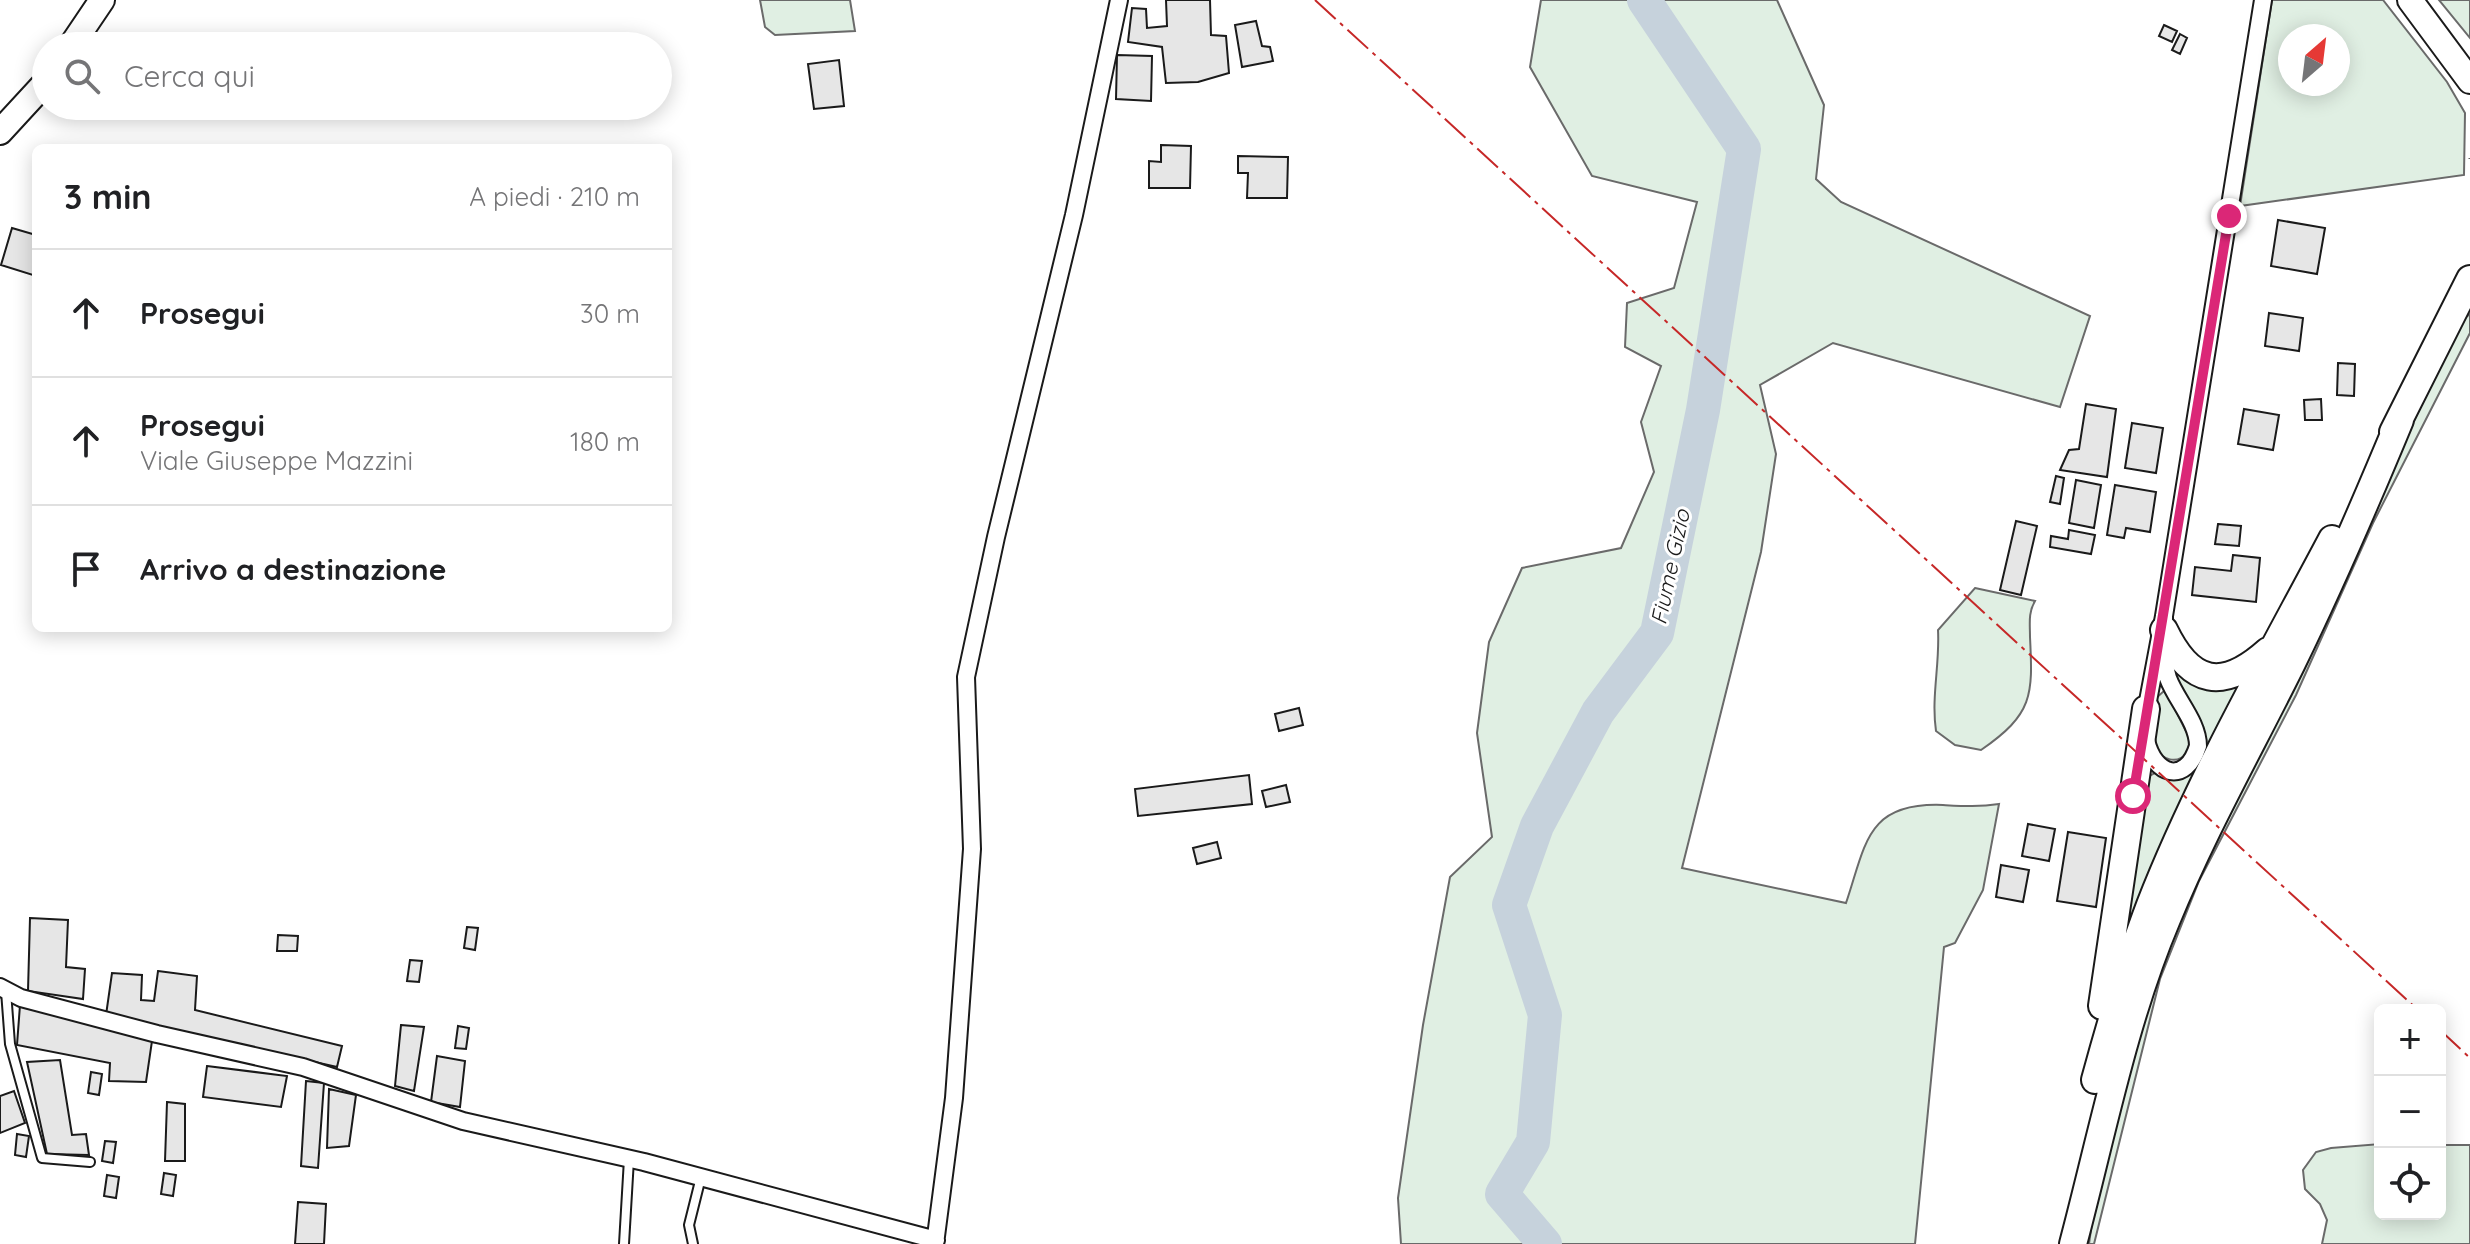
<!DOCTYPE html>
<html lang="it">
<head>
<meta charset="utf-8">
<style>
  :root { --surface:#fff; --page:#f6f6f6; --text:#202124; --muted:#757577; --line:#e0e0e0 }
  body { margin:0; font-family:Quicksand,sans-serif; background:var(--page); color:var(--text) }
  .controls { position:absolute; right:24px; bottom:24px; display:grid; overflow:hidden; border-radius:12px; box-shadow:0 4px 20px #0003 }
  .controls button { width:72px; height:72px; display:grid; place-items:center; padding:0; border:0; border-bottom:2px solid var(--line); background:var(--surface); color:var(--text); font:40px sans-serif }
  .compass { position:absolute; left:2278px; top:24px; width:72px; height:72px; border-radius:50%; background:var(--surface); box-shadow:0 4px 20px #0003; rotate:28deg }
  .stop { position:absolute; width:24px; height:24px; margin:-18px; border:6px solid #db2777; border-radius:50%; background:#fff }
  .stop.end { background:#db2777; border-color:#fff; box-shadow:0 2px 8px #0008 }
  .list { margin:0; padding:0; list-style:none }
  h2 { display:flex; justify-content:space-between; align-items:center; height:104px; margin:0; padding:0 32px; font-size:34px }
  h2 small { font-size:26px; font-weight:400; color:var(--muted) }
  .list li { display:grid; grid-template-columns:52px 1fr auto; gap:24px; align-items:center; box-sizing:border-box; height:128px; padding:0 32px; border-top:2px solid var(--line) }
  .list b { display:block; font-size:30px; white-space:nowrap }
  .list p { margin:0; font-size:26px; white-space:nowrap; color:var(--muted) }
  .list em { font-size:26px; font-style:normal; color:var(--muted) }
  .icon { flex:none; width:44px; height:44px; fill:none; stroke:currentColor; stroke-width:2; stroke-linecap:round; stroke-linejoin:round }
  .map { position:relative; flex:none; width:2470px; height:1244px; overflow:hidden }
  .search { position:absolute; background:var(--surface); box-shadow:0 4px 20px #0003; left:32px; top:32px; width:640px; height:88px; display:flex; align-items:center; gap:20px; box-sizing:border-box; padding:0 28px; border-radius:44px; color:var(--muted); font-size:30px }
  .panel { position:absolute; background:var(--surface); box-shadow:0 4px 20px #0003; left:32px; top:144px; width:640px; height:488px; border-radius:12px }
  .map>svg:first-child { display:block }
  .green { fill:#e0efe3; stroke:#6a6a6a; stroke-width:2; fill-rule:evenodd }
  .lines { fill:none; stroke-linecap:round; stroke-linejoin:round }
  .river { stroke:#c6d2dc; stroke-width:34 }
  .building { fill:#e6e6e6; stroke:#1a1a1a; stroke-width:2 }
  .service-casing { stroke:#1a1a1a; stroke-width:12 }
  .minor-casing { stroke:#1a1a1a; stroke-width:20 }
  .secondary-casing { stroke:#1a1a1a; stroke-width:28 }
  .primary-casing { stroke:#1a1a1a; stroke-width:30 }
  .path { stroke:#5f5f5f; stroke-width:3; stroke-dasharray:6 4; stroke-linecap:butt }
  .service { stroke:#fff; stroke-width:8 }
  .minor { stroke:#fff; stroke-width:16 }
  .secondary { stroke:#fff; stroke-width:24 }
  .primary { stroke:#fff; stroke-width:26 }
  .power { stroke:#c62828; stroke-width:2; stroke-dasharray:28 6 4 6; stroke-linecap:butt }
  .route { stroke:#db2777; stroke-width:10 }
  .labels { text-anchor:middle; stroke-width:6; stroke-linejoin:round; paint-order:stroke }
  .water-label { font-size:22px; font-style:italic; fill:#1a1a1a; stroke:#fff }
</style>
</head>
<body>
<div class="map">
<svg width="2470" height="1244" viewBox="0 0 2470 1244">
  <rect width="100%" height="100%" fill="#fff"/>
  <!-- green -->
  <path class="green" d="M 760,0 L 850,0 L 855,31 L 775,35 L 765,27 Z
    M 1541,0 L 1777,0 L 1824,105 L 1816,179 L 1841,202 L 2090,316 L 2060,407 L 1833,343 L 1760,385 L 1776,454 L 1761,552 L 1682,868 L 1846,903 C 1866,844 1866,802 1943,805 C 1963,806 1979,807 1999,804 L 1983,890 L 1955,943 L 1944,947 L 1915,1244 L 1401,1244 L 1398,1198 L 1423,1025 L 1450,877 L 1492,837 L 1477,733 L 1489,642 L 1522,568 L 1621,548 L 1654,472 L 1641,422 L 1661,366 L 1625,347 L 1627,303 L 1674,288 L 1697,202 L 1592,176 L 1530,67 Z
    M 2272,0 L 2383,0 L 2447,82 L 2465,113 L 2464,175 L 2240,206 ZM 2290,36 L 2338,36 L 2338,84 L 2290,84 Z
    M 2439,0 L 2470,0 L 2470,38 Z
    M 2470,314 L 2470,333 L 2373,523 L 2296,695 L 2199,881 L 2160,979 L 2094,1244 L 2089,1244 L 2097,1186 L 2153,973 L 2461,321 Z
    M 1975,588 L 2035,601 C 2028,613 2030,623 2030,637 C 2033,696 2033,714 1981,750 L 1955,745 L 1936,731 C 1931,697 1940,664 1938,630 Z
    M 2172,672 L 2228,683 L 2239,690 L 2125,937 L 2146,778 L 2155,773 C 2178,788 2200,769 2206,745 Z
    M 2165,690 L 2191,741 L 2188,753 C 2176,765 2163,760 2154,747 L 2154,700 Z
    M 2380,1144 L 2380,1214 L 2440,1214 L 2440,1145 L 2470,1145 L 2470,1244 L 2322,1244 L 2327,1220 L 2320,1204 L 2305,1189 L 2303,1170 L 2316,1152 L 2331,1148 Z"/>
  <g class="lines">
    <!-- river -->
    <path class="river" d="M 1545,1244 L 1502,1194 L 1533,1142 L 1545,1015 L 1509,905 L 1537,826 L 1598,712 L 1657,633 L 1703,410 L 1744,149 L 1644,0"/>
  </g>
  <!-- building -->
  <path class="building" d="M 1166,0 L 1210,0 L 1211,35 L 1226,36 L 1229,73 L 1198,82 L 1166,83 L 1162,47 L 1128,42 L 1132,8 L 1146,9 L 1147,28 L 1167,26 Z
    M 1256,21 L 1262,46 L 1270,47 L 1273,61 L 1242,67 L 1235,25 Z
    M 2164,25 L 2177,31 L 2172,42 L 2159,36 Z
    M 2180,34 L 2187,38 L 2180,54 L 2172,50 Z
    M 1117,55 L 1152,56 L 1151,101 L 1116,99 Z
    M 839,60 L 844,106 L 814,109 L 808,64 Z
    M 235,106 L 252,106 L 248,115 L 233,109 Z
    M 1161,145 L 1191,146 L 1190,188 L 1149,188 L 1149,161 L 1161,162 Z
    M 1238,156 L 1288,157 L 1287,198 L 1247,198 L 1248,173 L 1238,173 Z
    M 2278,220 L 2325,228 L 2317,274 L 2271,266 Z
    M 12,228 L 36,235 L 36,276 L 1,265 Z
    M 2269,313 L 2303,318 L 2299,351 L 2265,346 Z
    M 2338,363 L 2355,364 L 2354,396 L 2337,395 Z
    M 2321,399 L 2322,420 L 2305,420 L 2304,400 Z
    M 2086,404 L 2116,409 L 2107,477 L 2060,470 L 2069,450 L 2079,449 Z
    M 2244,409 L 2279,415 L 2273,450 L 2238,444 Z
    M 2132,423 L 2163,428 L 2156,473 L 2125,468 Z
    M 2056,476 L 2064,478 L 2060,504 L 2050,502 Z
    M 2076,480 L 2101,485 L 2094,528 L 2069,523 Z
    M 2115,485 L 2156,492 L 2150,532 L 2126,528 L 2124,538 L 2107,535 Z
    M 2016,521 L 2037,526 L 2021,595 L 2000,590 Z
    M 2218,524 L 2241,526 L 2239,546 L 2215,544 Z
    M 2069,530 L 2095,535 L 2091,554 L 2050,547 L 2051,536 L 2068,539 Z
    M 2233,555 L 2260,558 L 2256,602 L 2192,595 L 2195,567 L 2231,571 Z
    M 1299,708 L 1303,725 L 1279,731 L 1275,714 Z
    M 1249,775 L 1252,804 L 1138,816 L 1135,789 Z
    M 1286,785 L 1290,802 L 1266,807 L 1262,791 Z
    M 2028,824 L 2055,829 L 2049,861 L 2022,856 Z
    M 2068,832 L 2106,838 L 2096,907 L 2057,901 Z
    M 1217,842 L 1221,858 L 1197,864 L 1193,848 Z
    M 2001,865 L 2029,870 L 2023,902 L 1996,897 Z
    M 30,918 L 68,920 L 66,967 L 85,969 L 83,999 L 28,991 Z
    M 467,927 L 478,928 L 475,950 L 464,948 Z
    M 278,935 L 298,936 L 297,951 L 277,951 Z
    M 410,960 L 422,961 L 419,982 L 407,981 Z
    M 158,971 L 197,976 L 195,1010 L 342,1046 L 337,1067 L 106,1015 L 112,973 L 142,975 L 141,1000 L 154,1001 Z
    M 20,1005 L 152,1041 L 146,1082 L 109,1081 L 110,1063 L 17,1045 Z
    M 401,1025 L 424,1027 L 414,1091 L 395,1086 Z
    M 458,1026 L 469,1028 L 466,1049 L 455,1048 Z
    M 437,1056 L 465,1061 L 460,1107 L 431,1102 Z
    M 60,1060 L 72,1135 L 86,1134 L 89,1155 L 47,1154 L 27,1062 Z
    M 207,1066 L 287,1076 L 281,1107 L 203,1097 Z
    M 91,1072 L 102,1074 L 99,1095 L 88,1093 Z
    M 306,1081 L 324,1083 L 318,1168 L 301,1166 Z
    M 329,1089 L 356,1095 L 349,1146 L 327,1148 Z
    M 14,1091 L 25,1123 L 0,1133 L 0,1096 Z
    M 167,1102 L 185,1104 L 185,1161 L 165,1161 Z
    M 17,1134 L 29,1136 L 26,1157 L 15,1155 Z
    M 105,1141 L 116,1142 L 113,1163 L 102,1161 Z
    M 164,1173 L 176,1175 L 173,1196 L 161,1194 Z
    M 107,1175 L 119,1177 L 116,1198 L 104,1196 Z
    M 298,1202 L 326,1204 L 324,1244 L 295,1244 Z"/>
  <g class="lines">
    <defs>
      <path id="service" d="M 6,991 L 10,1044 L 42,1158 L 90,1162
        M 624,1244 L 629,1159
        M 693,1244 L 689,1225 L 701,1177"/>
      <path id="minor" d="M 2145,717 L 2164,616 L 2263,0
        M 2146,740 C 2154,776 2186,785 2198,746 C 2198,722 2176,700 2168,678 C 2162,658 2164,636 2164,616
        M 0,987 L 21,998 L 157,1034 L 303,1067 L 463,1121 L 644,1162 L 936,1240
        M 935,1244 L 954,1098 L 972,849 L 966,677 L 996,537 L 1074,215 L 1119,0"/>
      <path id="secondary" d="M 2410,0 L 2470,81
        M 71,46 L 102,0
        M 0,132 L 46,82"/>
      <path id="primary" d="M 2393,432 L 2470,279
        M 2164,630 C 2191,686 2223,691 2268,651
        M 2102,1006 L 2146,709
        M 2095,1080 C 2111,1021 2128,963 2150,905 C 2199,780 2269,658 2332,539
        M 2073,1244 C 2102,1135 2123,1023 2167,919 C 2203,831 2250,748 2292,663 C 2331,583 2366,502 2400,420"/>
    </defs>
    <!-- service casing -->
    <use href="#service" class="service-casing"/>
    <!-- minor casing -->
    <use href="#minor" class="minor-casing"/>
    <!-- secondary casing -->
    <use href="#secondary" class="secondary-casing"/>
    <!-- primary casing -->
    <use href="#primary" class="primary-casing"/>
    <!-- path -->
    <path class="path" d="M 2470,158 L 2470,159"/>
    <!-- service -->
    <use href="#service" class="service"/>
    <!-- minor -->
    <use href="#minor" class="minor"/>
    <!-- secondary -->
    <use href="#secondary" class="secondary"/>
    <!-- primary -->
    <use href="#primary" class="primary"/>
    <!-- power -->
    <path class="power" d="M 1315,0 L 2418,1010
      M 2440,1030 L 2470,1058"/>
  </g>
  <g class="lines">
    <!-- route -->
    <path class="route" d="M 2133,796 L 2229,216"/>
  </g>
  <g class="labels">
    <!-- water labels -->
    <g class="water-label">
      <text transform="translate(1670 567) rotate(-78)" y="8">Fiume Gizio</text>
    </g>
  </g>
</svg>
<div class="controls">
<button>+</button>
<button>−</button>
<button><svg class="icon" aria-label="locate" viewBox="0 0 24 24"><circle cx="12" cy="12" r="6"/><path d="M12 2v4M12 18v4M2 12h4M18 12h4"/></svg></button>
</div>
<svg class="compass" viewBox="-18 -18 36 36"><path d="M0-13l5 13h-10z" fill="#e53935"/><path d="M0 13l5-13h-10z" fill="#757577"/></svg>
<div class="stop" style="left:2133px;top:796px"></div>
<div class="stop end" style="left:2229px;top:216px"></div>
<div class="search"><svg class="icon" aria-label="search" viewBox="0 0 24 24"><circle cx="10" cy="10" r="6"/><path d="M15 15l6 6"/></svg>Cerca qui</div>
<section class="panel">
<h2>3 min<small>A piedi · 210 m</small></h2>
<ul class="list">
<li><svg class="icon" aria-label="ahead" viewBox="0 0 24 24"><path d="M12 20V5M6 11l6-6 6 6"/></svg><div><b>Prosegui</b></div><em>30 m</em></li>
<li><svg class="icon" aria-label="ahead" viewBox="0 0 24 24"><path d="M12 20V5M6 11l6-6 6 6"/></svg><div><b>Prosegui</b><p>Viale Giuseppe Mazzini</p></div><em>180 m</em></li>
<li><svg class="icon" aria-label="arrive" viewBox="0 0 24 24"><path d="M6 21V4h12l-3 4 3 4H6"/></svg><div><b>Arrivo a destinazione</b></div></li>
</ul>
</section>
</div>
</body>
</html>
